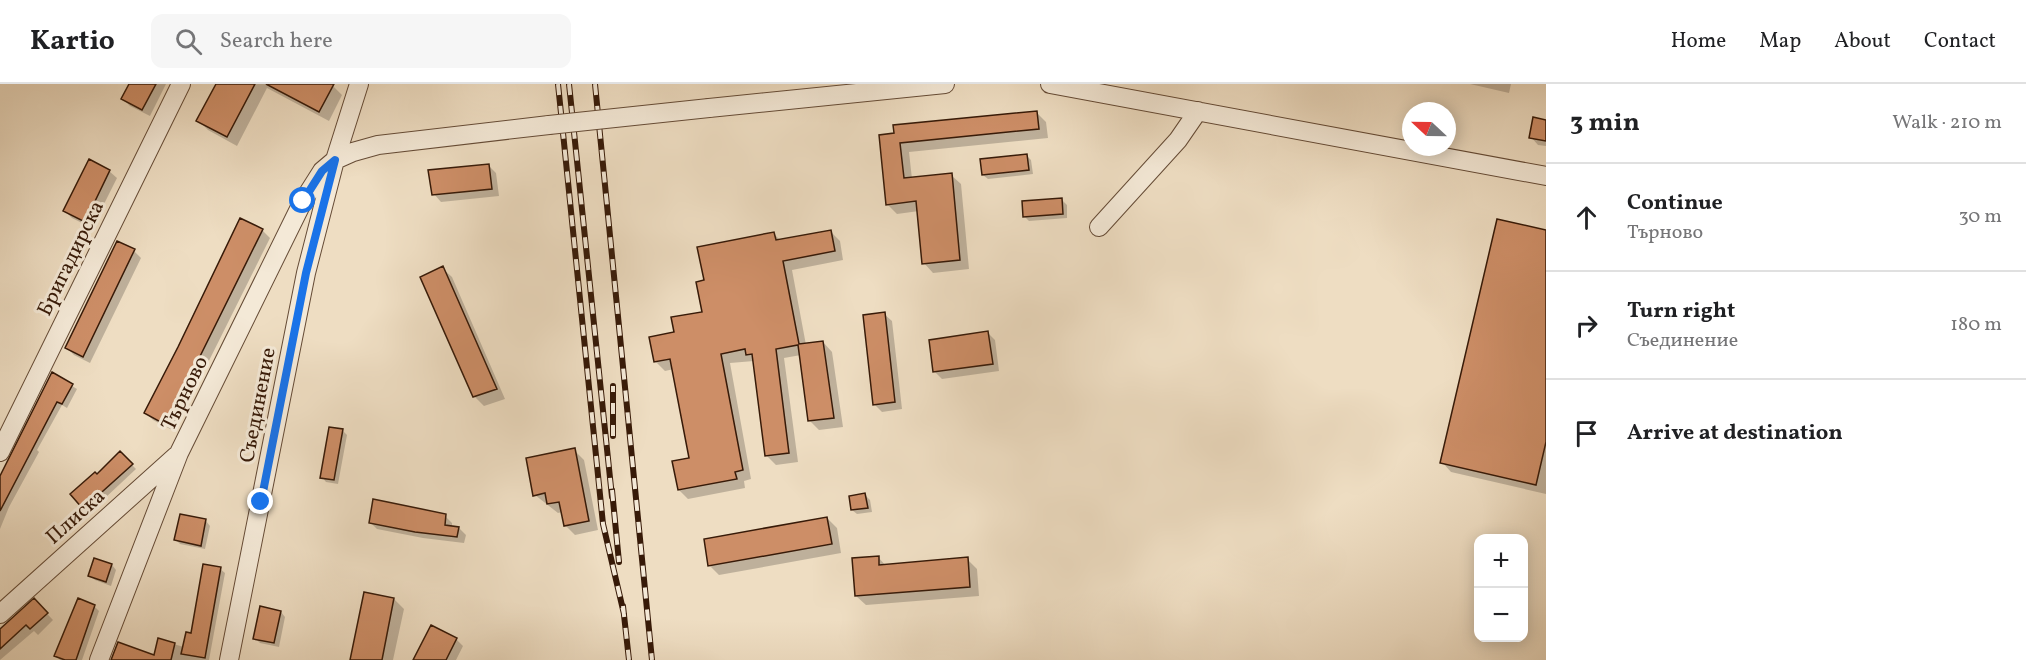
<!DOCTYPE html>
<html lang="en">
<head>
<meta charset="utf-8">
<style>
  :root { --surface:#fff; --page:#f6f6f6; --text:#202124; --muted:#757577; --line:#e0e0e0 }
  body { margin:0; font-family:Vollkorn,serif; background:var(--page); color:var(--text) }
  .controls { position:absolute; right:18px; bottom:18px; display:grid; overflow:hidden; border-radius:12px; box-shadow:0 3px 15px #0003 }
  .controls button { width:54px; height:54px; display:grid; place-items:center; padding:0; border:0; border-bottom:2px solid var(--line); background:var(--surface); color:var(--text); font:30px sans-serif }
  .compass { position:absolute; left:1402px; top:18px; width:54px; height:54px; border-radius:50%; background:var(--surface); box-shadow:0 3px 15px #0003; rotate:292deg }
  .stop { position:absolute; width:18px; height:18px; margin:-14px; border:4px solid #1a73e8; border-radius:50%; background:#fff }
  .stop.end { background:#1a73e8; border-color:#fff; box-shadow:0 2px 6px #0008 }
  .list { margin:0; padding:0; list-style:none }
  h2 { display:flex; justify-content:space-between; align-items:center; height:78px; margin:0; padding:0 24px; font-size:26px }
  h2 small { font-size:20px; font-weight:400; color:var(--muted) }
  .list li { display:grid; grid-template-columns:39px 1fr auto; gap:18px; align-items:center; box-sizing:border-box; height:108px; padding:0 24px; border-top:2px solid var(--line) }
  .list b { display:block; font-size:22px; white-space:nowrap }
  .list p { margin:0; font-size:20px; white-space:nowrap; color:var(--muted) }
  .list em { font-size:20px; font-style:normal; color:var(--muted) }
  .icon { flex:none; width:33px; height:33px; fill:none; stroke:currentColor; stroke-width:2; stroke-linecap:round; stroke-linejoin:round }
  .map { position:relative; flex:none; width:1546px; height:576px; overflow:hidden }
  header { display:flex; align-items:center; gap:36px; box-sizing:border-box; height:84px; padding:0 30px; background:var(--surface); border-bottom:2px solid var(--line) }
  header strong { font-size:28px }
  nav { display:flex; gap:33px; margin-inline-start:auto; font-size:21px }
  .search { width:420px; height:54px; background:var(--page); display:flex; align-items:center; gap:15px; box-sizing:border-box; padding:0 21px; border-radius:12px; color:var(--muted); font-size:22px }
  main { display:flex }
  aside { flex:1; background:var(--surface) }
  .map>svg:first-child { display:block }
  .shadow { fill:#0003 }
  .building { fill:#cd8e67; stroke:#371a08; stroke-width:1.5 }
  .lines { fill:none; stroke-linecap:round; stroke-linejoin:round }
  .minor-casing { stroke:#654b36; stroke-width:20 }
  .minor { stroke:#f4e9d7; stroke-width:18 }
  .rail-casing { stroke:#371a08; stroke-width:6 }
  .rail { stroke:#f4e9d7; stroke-width:4; stroke-dasharray:11; stroke-linecap:butt }
  .minor-bridge-casing { stroke:#654b36; stroke-width:20; stroke-linecap:butt }
  .minor-bridge { stroke:#f4e9d7; stroke-width:18 }
  .route { stroke:#1a73e8; stroke-width:8 }
  .labels { text-anchor:middle; stroke-width:6; stroke-linejoin:round; paint-order:stroke }
  .street-label { font-size:21px; fill:#371a08; stroke:#f4e9d7 }
</style>
</head>
<body>
<header>
<strong>Kartio</strong>
<div class="search"><svg class="icon" aria-label="search" viewBox="0 0 24 24"><circle cx="10" cy="10" r="6"/><path d="M15 15l6 6"/></svg>Search here</div>
<nav><a>Home</a><a>Map</a><a>About</a><a>Contact</a></nav>
</header>
<main>
<div class="map">
<svg width="1546" height="576" viewBox="0 0 1546 576">
  <rect width="100%" height="100%" fill="#eeddc2"/>
  <filter id="stains"><feTurbulence type="fractalNoise" baseFrequency=".00333" numOctaves="4"/><feColorMatrix values="0 0 0 0 .2 0 0 0 0 .09 0 0 0 0 .02 0 0 0 .5 -.17"/></filter>
  <radialGradient id="worn" r=".72"><stop offset=".6" stop-color="#630" stop-opacity="0"/><stop offset="1" stop-color="#630" stop-opacity=".3"/></radialGradient>
  <!-- shadow -->
  <path class="shadow" d="M 130,0 L 166,0 L 150,32 L 130,22 L 123,15 Z
    M 217,0 L 331,0 L 342,11 L 329,37 L 267,4 L 237,62 L 208,46 L 198,36 Z
    M 1470,0 L 1511,0 L 1509,9 Z
    M 1036,28 L 1046,38 L 1048,54 L 909,68 L 912,95 L 951,91 L 961,100 L 969,185 L 933,189 L 924,179 L 919,127 L 897,130 L 887,120 L 881,52 Z
    M 1546,37 L 1546,62 L 1538,61 L 1531,53 Z
    M 1026,71 L 1031,76 L 1033,90 L 988,95 L 983,91 Z
    M 489,82 L 496,89 L 499,112 L 441,118 L 434,110 Z
    M 109,87 L 117,94 L 92,144 L 72,134 L 65,127 Z
    M 1062,116 L 1067,121 L 1067,134 L 1029,137 L 1024,132 Z
    M 240,136 L 263,147 L 270,154 L 174,347 L 153,336 L 145,328 Z
    M 830,147 L 840,157 L 843,176 L 792,186 L 806,261 L 823,258 L 832,268 L 843,343 L 819,346 L 810,337 L 801,271 L 784,274 L 798,378 L 776,381 L 766,371 L 754,277 L 730,279 L 751,395 L 744,397 L 745,404 L 688,415 L 679,406 L 691,375 L 674,285 L 665,287 L 655,277 L 676,250 L 704,229 L 705,198 L 774,150 L 781,157 Z
    M 1546,148 L 1546,410 L 1451,388 L 1442,378 Z
    M 134,167 L 141,174 L 90,279 L 74,271 L 67,264 Z
    M 442,184 L 452,193 L 505,315 L 484,322 L 474,312 Z
    M 884,230 L 892,237 L 902,325 L 882,328 L 874,320 Z
    M 988,249 L 995,256 L 999,287 L 942,295 L 935,288 L 931,257 Z
    M 52,290 L 77,305 L 67,324 L 62,321 L 37,366 L 39,368 L 9,423 L 0,445 L 0,393 Z
    M 343,347 L 347,351 L 338,400 L 326,398 L 322,393 Z
    M 574,366 L 584,376 L 598,446 L 575,451 L 565,441 L 562,428 L 558,429 L 535,411 Z
    M 120,369 L 136,385 L 89,429 L 72,410 L 97,392 Z
    M 865,411 L 870,416 L 872,428 L 857,430 L 852,426 Z
    M 445,432 L 452,439 L 452,443 L 459,444 L 466,451 L 464,459 L 423,454 L 377,445 L 370,438 Z
    M 827,434 L 837,444 L 841,469 L 719,491 L 710,482 Z
    M 206,437 L 210,442 L 205,465 L 180,460 L 176,456 Z
    M 878,473 L 886,482 L 967,475 L 977,485 L 979,512 L 866,521 L 856,512 Z
    M 95,476 L 112,481 L 116,486 L 111,502 L 95,496 L 90,492 Z
    M 220,485 L 225,489 L 209,576 L 113,576 L 155,573 L 159,556 L 184,563 Z
    M 394,515 L 404,525 L 393,576 L 352,576 Z
    M 34,516 L 53,536 L 38,551 L 34,547 L 0,576 L 0,545 Z
    M 94,522 L 99,527 L 82,576 L 60,576 L 56,571 Z
    M 281,528 L 285,533 L 279,563 L 260,559 L 255,554 Z
    M 456,555 L 463,562 L 456,576 L 418,576 Z"/>
  <!-- building -->
  <path class="building" d="M 129,0 L 156,0 L 142,26 L 121,15 Z
    M 216,0 L 255,0 L 227,53 L 196,37 Z
    M 266,0 L 334,0 L 319,28 Z
    M 1037,27 L 1039,45 L 900,59 L 904,94 L 952,89 L 960,176 L 922,180 L 916,117 L 886,121 L 879,51 L 894,49 L 893,41 Z
    M 1533,33 L 1546,36 L 1546,57 L 1529,54 Z
    M 1027,70 L 1029,86 L 982,91 L 980,75 Z
    M 89,75 L 110,86 L 85,138 L 63,127 Z
    M 489,80 L 492,105 L 432,111 L 428,86 Z
    M 1062,114 L 1063,130 L 1023,133 L 1022,117 Z
    M 240,134 L 263,145 L 166,341 L 144,329 L 178,263 Z
    M 1497,135 L 1546,146 L 1546,358 L 1536,401 L 1440,379 Z
    M 831,146 L 835,167 L 783,177 L 799,260 L 823,257 L 834,334 L 808,337 L 798,261 L 776,265 L 789,369 L 765,372 L 752,270 L 746,271 L 745,265 L 721,270 L 743,386 L 735,388 L 737,395 L 678,406 L 672,377 L 689,374 L 670,275 L 654,278 L 649,253 L 674,248 L 671,233 L 702,228 L 696,198 L 704,196 L 697,163 L 774,148 L 776,156 Z
    M 117,157 L 135,165 L 83,273 L 65,264 Z
    M 443,182 L 497,305 L 473,313 L 420,193 Z
    M 885,228 L 895,318 L 873,321 L 863,231 Z
    M 988,247 L 993,280 L 933,288 L 929,256 Z
    M 52,288 L 73,300 L 62,320 L 57,318 L 0,427 L 0,392 Z
    M 329,343 L 343,345 L 334,396 L 320,394 Z
    M 575,364 L 589,437 L 564,442 L 559,418 L 547,420 L 545,409 L 533,412 L 526,374 Z
    M 120,367 L 133,380 L 83,425 L 70,410 L 95,388 L 97,390 Z
    M 865,409 L 868,424 L 851,426 L 849,412 Z
    M 373,415 L 446,430 L 445,441 L 459,443 L 457,453 L 415,448 L 369,439 Z
    M 180,430 L 206,435 L 201,462 L 174,456 Z
    M 827,433 L 832,460 L 708,482 L 704,455 Z
    M 879,472 L 879,481 L 968,473 L 970,503 L 855,512 L 852,474 Z
    M 94,474 L 112,480 L 106,498 L 88,492 Z
    M 203,480 L 221,483 L 205,574 L 181,570 L 186,548 L 191,549 Z
    M 364,508 L 394,514 L 382,576 L 350,576 Z
    M 34,514 L 48,529 L 30,545 L 26,541 L 0,565 L 0,545 Z
    M 78,514 L 95,521 L 76,576 L 65,576 L 54,572 Z
    M 260,522 L 281,527 L 274,559 L 253,555 Z
    M 431,541 L 457,554 L 446,576 L 413,576 Z
    M 158,554 L 175,559 L 171,576 L 111,576 L 118,558 L 154,571 Z"/>
  <g class="lines">
    <defs>
      <path id="minor" d="M 1050,0 L 1546,92
        M 709,24 L 945,0
        M 1099,143 L 1178,56 L 1198,27
        M 0,368 L 181,0
        M 0,530 L 176,372
        M 99,576 L 179,369 L 303,117 L 322,87 L 335,76 L 353,68 L 378,61 L 549,41
        M 229,576 L 306,189 L 335,76 L 359,0"/>
    </defs>
    <!-- minor casing -->
    <use href="#minor" class="minor-casing"/>
    <!-- minor -->
    <use href="#minor" class="minor"/>
    <defs>
      <path id="rail" d="M 558,0 L 603,440 L 624,530
        M 569,0 L 612,413
        M 595,0 L 652,576
        M 613,352 L 613,302
        M 612,406 L 619,478
        M 623,522 L 629,576"/>
    </defs>
    <!-- rail casing -->
    <use href="#rail" class="rail-casing"/>
    <!-- rail -->
    <use href="#rail" class="rail"/>
    <defs>
      <path id="minor-bridge" d="M 549,41 L 709,24"/>
    </defs>
    <!-- minor-bridge casing -->
    <use href="#minor-bridge" class="minor-bridge-casing"/>
    <!-- minor-bridge -->
    <use href="#minor-bridge" class="minor-bridge"/>
  </g>
  <g class="lines">
    <!-- route -->
    <path class="route" d="M 261,418 L 306,189 L 335,76 L 322,87 L 303,117"/>
  </g>
  <g class="labels">
    <!-- street labels -->
    <g class="street-label">
      <text transform="translate(70 174) rotate(-64)" y="7">Бригадирска</text>
      <text transform="translate(184 309) rotate(-64)" y="7">Търново</text>
      <text transform="translate(257 321) rotate(-79)" y="7">Съединение</text>
      <text transform="translate(75 432) rotate(-42)" y="7">Плиска</text>
    </g>
  </g>
  <rect width="100%" height="100%" filter="url(#stains)"/>
  <rect width="100%" height="100%" fill="url(#worn)"/>
</svg>
<div class="controls">
<button>+</button>
<button>−</button>
</div>
<svg class="compass" viewBox="-18 -18 36 36"><path d="M0-13l5 13h-10z" fill="#e53935"/><path d="M0 13l5-13h-10z" fill="#757577"/></svg>
<div class="stop" style="left:303px;top:117px"></div>
<div class="stop end" style="left:261px;top:418px"></div>
</div>
<aside>
<h2>3 min<small>Walk · 210 m</small></h2>
<ul class="list">
<li><svg class="icon" aria-label="ahead" viewBox="0 0 24 24"><path d="M12 20V5M6 11l6-6 6 6"/></svg><div><b>Continue</b><p>Търново</p></div><em>30 m</em></li>
<li><svg class="icon" aria-label="right" viewBox="0 0 24 24"><path d="M7 20v-9h11M14 6l5 5-5 5"/></svg><div><b>Turn right</b><p>Съединение</p></div><em>180 m</em></li>
<li><svg class="icon" aria-label="arrive" viewBox="0 0 24 24"><path d="M6 21V4h12l-3 4 3 4H6"/></svg><div><b>Arrive at destination</b></div></li>
</ul>
</aside>
</main>
</body>
</html>
